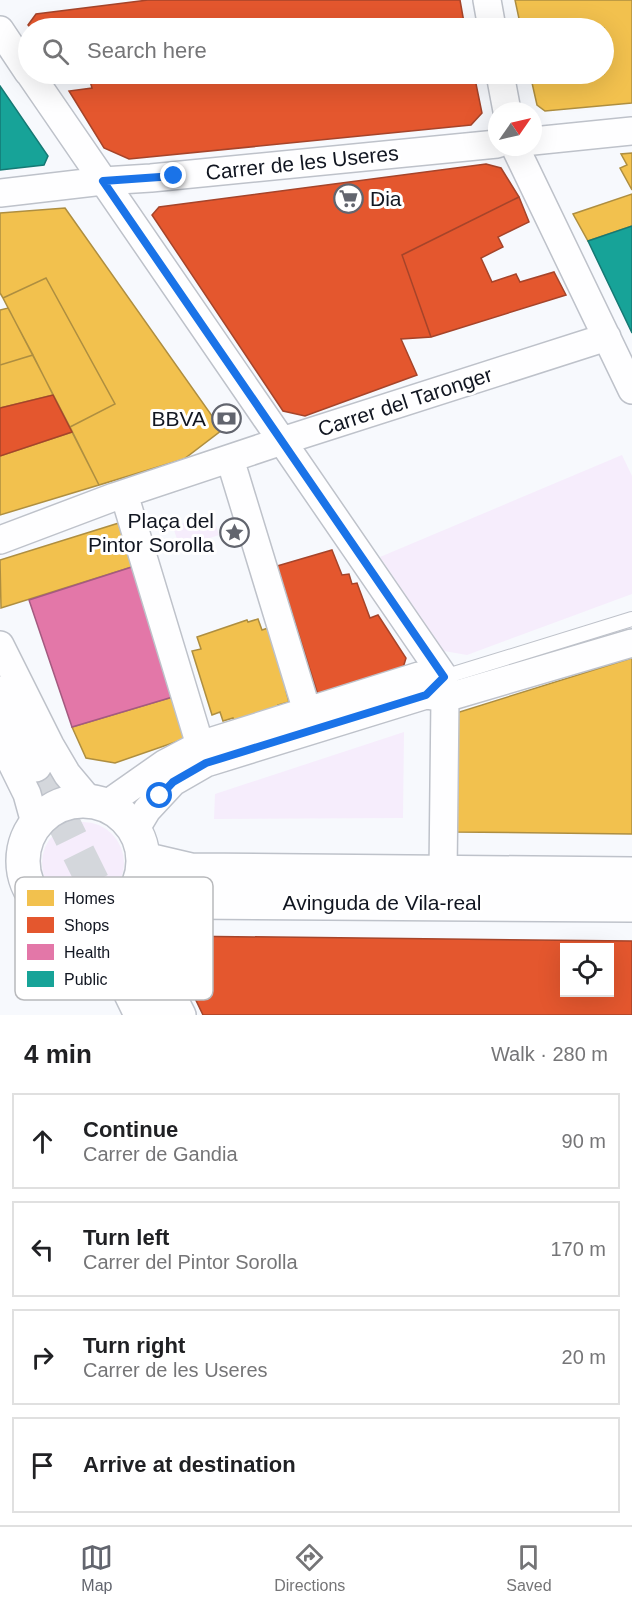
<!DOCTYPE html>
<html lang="en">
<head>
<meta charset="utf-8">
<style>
  :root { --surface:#fff; --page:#f2f2f2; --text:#202124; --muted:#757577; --line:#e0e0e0; --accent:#62656e }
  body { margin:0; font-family:Arial,sans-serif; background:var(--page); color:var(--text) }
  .controls { position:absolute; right:18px; bottom:18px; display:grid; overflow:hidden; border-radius:0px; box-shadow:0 6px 24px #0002 }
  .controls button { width:54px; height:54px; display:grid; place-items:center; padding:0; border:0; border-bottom:2px solid var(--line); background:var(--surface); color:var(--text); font:30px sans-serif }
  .compass { position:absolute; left:488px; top:102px; width:54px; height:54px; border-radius:50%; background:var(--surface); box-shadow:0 6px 24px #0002; rotate:56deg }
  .stop { position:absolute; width:18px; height:18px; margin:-14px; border:4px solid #1a73e8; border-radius:50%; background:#fff }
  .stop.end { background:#1a73e8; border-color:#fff; box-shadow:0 2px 6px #0008 }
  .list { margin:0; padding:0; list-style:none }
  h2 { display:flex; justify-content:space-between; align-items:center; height:78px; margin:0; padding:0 24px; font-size:26px }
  h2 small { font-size:20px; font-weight:400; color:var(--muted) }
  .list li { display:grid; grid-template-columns:39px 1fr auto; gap:18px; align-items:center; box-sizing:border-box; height:96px; margin:0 12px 12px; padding:0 12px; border:2px solid var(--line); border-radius:0px }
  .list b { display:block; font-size:22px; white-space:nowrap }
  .list p { margin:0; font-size:20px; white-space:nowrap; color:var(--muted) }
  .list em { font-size:20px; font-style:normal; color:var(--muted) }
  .icon { flex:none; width:33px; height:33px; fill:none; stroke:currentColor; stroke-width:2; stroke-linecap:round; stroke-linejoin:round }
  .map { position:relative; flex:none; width:632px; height:1015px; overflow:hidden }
  .search { position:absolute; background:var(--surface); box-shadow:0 6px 24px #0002; left:18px; right:18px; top:18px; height:66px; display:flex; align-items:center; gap:15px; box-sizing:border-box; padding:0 21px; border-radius:33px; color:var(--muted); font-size:22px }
  .sheet { height:510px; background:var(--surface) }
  nav { display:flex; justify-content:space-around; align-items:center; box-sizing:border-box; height:84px; border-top:2px solid var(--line); background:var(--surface); font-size:16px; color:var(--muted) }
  nav a { display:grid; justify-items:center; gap:3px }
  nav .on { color:var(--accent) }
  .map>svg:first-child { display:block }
  .green { fill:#f6edfc }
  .homes { fill:#f2c14e; stroke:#ae8e40; stroke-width:1.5 }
  .shops { fill:#e4572e; stroke:#a5442a; stroke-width:1.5; fill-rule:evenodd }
  .health { fill:#e377a8; stroke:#a45a80; stroke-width:1.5 }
  .public { fill:#17a398; stroke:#157974; stroke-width:1.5 }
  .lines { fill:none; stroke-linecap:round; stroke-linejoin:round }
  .secondary-tunnel { stroke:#d4d7dc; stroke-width:33; stroke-dasharray:33 16; stroke-linecap:butt }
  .lane-casing { stroke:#bec2ca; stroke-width:16 }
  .street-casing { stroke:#bec2ca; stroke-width:30 }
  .secondary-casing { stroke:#bec2ca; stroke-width:36 }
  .lane { stroke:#fefeff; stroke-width:14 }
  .street { stroke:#fefeff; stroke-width:27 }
  .secondary { stroke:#fefeff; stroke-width:33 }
  .route { stroke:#1a73e8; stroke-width:8 }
  .labels { text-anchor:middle; stroke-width:6; stroke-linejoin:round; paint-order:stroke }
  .street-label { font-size:21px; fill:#111621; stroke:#fff }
  .poi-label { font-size:21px; fill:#111621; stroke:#fff; text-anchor:end }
  .key { fill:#fff; stroke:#b8b9bc; stroke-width:1.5 }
  .key-label { font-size:16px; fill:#111621 }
</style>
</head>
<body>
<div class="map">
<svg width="632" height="1015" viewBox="0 0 632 1015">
  <rect width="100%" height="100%" fill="#f7f9fd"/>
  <!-- green -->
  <path class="green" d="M 622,455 L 632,476 L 632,594 L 467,655 L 444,651 L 380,557 Z
    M 212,513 L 219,535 L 180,548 L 173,527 Z
    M 404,732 L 403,818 L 214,819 L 215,794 Z
    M42 863a41 41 0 1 1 82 0a41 41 0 1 1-82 0Z"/>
  <!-- homes -->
  <path class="homes" d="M 515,0 L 632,0 L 632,103 L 545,111 L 537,105 L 530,74 L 604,74 L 604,28 L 521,28 Z
    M 632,153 L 632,190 L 620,168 L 627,165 L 621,154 Z
    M 632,194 L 632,226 L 588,241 L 573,214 Z
    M 65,208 L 222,430 L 184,459 L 99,485 L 70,427 L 115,404 L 46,278 L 3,298 L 0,293 L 0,213 Z
    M 46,278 L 115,404 L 70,427 L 3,298 Z
    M 8,308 L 33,355 L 0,365 L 0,310 Z
    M 33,355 L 53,395 L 0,408 L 0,365 Z
    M 72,432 L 99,485 L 0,515 L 0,456 Z
    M 122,522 L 135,566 L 1,608 L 0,560 Z
    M 258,619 L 262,630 L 271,627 L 291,690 L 286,691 L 289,702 L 278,705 L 279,707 L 234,721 L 233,718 L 223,721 L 220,712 L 212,715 L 192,651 L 201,649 L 197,637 L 247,620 L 248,622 Z
    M 632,658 L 632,834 L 455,832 L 453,714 Z
    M 176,696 L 190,737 L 115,763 L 86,758 L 72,727 Z"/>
  <!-- shops -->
  <path class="shops" d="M 148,0 L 460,0 L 465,28 L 31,28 L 28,25 L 36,14 Z
    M 88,74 L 474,74 L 482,113 L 471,125 L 129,159 L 104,148 L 69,91 L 92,88 Z
    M 486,164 L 501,168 L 519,197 L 402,255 L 431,337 L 401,339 L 417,375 L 305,416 L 283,411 L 152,215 L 159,207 Z
    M 519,197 L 529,222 L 498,237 L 503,247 L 481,258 L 492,282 L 516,274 L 520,282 L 554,272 L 566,295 L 431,337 L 402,255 Z
    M 53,395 L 72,432 L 0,456 L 0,408 Z
    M 332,550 L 342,575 L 349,574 L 352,584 L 357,583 L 370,618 L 378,615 L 406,658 L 403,668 L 318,695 L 277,566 Z
    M 176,936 L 632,941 L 632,1015 L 203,1015 L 169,944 ZM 564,948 L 610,948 L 610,993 L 564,993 Z"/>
  <!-- health -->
  <path class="health" d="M 135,566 L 176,696 L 72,727 L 29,600 Z"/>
  <!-- public -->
  <path class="public" d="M 0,86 L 48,156 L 44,165 L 0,170 Z
    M 632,226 L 632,333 L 588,241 Z"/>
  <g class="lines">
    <!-- secondary-tunnel -->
    <path class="secondary-tunnel" d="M 35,765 L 127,951"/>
    <defs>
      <path id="lane" d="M 444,677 L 632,619"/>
      <path id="street" d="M 487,0 L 492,28
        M 0,30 L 28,72
        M 30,74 L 444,677
        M 500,74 L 507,111
        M 533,141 L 632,131
        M 515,147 L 632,390
        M 0,193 L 103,181 L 151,178 L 497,144
        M 230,459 L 307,711
        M 124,494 L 200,745
        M 0,540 L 114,497 L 282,441 L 607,337
        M 0,645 L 50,745 L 67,774 L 88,799
        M 426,695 L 445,698 L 632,643
        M 0,739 L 27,794 L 35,823
        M 107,804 L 164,764 L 200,745 L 419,676 L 444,677
        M 135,830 L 147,810 L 173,782 L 206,763 L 426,695 L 444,677
        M 443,873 L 445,698
        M 129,901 L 150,951 L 182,1015
        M 80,922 L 99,942 L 120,978 L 138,1015"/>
      <path id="secondary" d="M 0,693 L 35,765
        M23 861a60 60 0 1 1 120 0a60 60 0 1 1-120 0Z
        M 144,859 L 191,870 L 632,874
        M 132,898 L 191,902 L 632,905
        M 127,951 L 159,1015"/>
    </defs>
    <!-- lane casing -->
    <use href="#lane" class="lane-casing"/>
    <!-- street casing -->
    <use href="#street" class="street-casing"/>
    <!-- secondary casing -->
    <use href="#secondary" class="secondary-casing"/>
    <!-- lane -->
    <use href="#lane" class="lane"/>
    <!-- street -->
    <use href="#street" class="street"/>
    <!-- secondary -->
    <use href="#secondary" class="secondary"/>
  </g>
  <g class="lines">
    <!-- route -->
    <path class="route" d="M 160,796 L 173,782 L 206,763 L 426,695 L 444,677 L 103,181 L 174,176"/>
  </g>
  <!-- icons -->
  <defs>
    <symbol id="supermarket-ring" viewBox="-11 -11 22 22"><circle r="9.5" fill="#fff" stroke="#62656e" stroke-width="1.5"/><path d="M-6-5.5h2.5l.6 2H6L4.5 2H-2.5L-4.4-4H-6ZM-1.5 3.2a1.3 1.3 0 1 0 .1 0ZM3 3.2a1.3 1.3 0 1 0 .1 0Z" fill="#62656e"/></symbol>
    <symbol id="bank-ring" viewBox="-11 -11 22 22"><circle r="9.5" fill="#fff" stroke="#62656e" stroke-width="1.5"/><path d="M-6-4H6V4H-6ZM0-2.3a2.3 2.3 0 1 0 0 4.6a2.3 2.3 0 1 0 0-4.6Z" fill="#62656e"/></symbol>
    <symbol id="sight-ring" viewBox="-11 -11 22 22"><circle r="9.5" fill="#fff" stroke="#62656e" stroke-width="1.5"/><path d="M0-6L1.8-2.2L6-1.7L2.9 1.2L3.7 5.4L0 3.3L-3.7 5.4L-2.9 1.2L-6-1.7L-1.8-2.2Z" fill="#62656e"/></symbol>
  </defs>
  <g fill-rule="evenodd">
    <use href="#supermarket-ring" x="332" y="182" width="33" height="33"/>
    <use href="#bank-ring" x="210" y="402" width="33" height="33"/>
    <use href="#sight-ring" x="218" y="516" width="33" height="33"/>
  </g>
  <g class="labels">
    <!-- street labels -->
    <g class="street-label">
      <text transform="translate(302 163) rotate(-6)" y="7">Carrer de les Useres</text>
      <text transform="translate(405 402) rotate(-18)" y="7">Carrer del Taronger</text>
      <text x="382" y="910">Avinguda de Vila-real</text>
    </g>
    <!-- poi labels -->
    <g class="poi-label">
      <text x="370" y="206" text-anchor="start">Dia</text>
      <text x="206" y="426">BBVA</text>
      <text x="214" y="528">Plaça del<tspan x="214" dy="24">Pintor Sorolla</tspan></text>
    </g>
  </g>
  <!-- legend -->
  <rect x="15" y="877" width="198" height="123" rx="9" class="key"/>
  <rect x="27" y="890" width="27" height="16" fill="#f2c14e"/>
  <rect x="27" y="917" width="27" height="16" fill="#e4572e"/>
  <rect x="27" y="944" width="27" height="16" fill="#e377a8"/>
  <rect x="27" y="971" width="27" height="16" fill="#17a398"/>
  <g class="key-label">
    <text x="64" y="904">Homes</text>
    <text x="64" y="931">Shops</text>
    <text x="64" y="958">Health</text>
    <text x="64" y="985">Public</text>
  </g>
</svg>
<div class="controls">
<button><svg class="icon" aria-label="locate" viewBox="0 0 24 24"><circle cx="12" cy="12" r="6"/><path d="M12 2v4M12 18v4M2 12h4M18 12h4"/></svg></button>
</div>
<svg class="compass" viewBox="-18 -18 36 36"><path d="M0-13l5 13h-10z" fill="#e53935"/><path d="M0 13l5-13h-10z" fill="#757577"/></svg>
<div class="stop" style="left:160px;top:796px"></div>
<div class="stop end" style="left:174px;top:176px"></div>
<div class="search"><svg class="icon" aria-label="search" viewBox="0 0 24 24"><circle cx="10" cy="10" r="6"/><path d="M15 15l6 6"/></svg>Search here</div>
</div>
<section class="sheet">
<h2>4 min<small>Walk · 280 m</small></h2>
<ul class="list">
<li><svg class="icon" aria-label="ahead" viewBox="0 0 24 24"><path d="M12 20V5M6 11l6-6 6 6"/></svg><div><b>Continue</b><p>Carrer de Gandia</p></div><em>90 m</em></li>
<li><svg class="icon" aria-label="left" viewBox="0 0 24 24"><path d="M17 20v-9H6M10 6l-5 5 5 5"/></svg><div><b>Turn left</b><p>Carrer del Pintor Sorolla</p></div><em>170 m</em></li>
<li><svg class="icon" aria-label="right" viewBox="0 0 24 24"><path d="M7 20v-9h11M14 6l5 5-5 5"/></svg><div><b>Turn right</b><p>Carrer de les Useres</p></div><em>20 m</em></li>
<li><svg class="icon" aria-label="arrive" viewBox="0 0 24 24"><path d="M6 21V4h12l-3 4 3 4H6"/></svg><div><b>Arrive at destination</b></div></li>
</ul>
</section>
<nav>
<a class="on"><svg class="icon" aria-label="map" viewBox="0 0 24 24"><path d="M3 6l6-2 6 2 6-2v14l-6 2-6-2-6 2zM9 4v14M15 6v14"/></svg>Map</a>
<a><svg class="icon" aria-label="directions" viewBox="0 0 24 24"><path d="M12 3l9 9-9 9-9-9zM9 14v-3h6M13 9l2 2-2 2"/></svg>Directions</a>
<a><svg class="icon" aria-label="saved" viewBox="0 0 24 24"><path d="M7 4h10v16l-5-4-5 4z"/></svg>Saved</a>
</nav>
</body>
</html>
